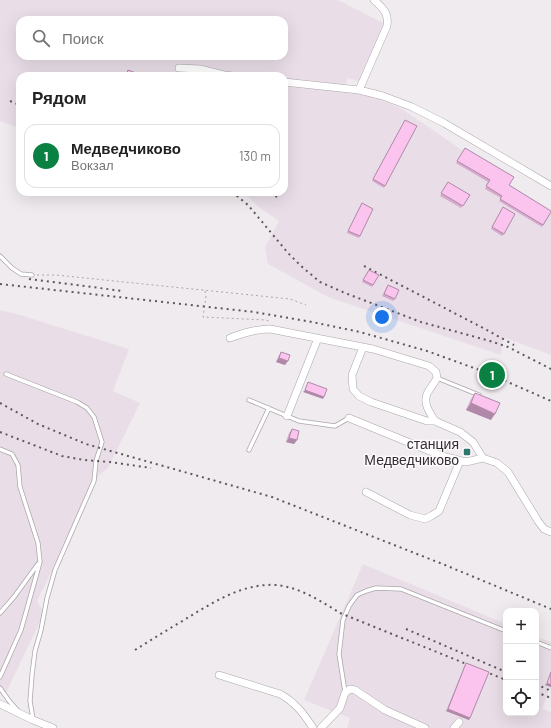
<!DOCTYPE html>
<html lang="ru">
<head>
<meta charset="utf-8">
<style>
  :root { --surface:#fff; --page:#f6f6f6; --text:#222; --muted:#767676; --line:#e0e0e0; --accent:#0b8043 }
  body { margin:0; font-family:Barlow,sans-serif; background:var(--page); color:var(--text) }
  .controls { position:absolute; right:12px; bottom:12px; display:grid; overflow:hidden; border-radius:8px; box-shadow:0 4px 16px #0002 }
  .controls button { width:36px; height:36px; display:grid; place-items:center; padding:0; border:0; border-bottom:1px solid var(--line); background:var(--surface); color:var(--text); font:20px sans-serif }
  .you { position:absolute; left:382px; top:317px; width:14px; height:14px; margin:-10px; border:3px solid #fff; border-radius:50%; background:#1a73e8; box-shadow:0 0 0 6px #1a73e833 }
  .badge { display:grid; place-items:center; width:26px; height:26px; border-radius:50%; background:var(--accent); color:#fff; font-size:13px; font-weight:700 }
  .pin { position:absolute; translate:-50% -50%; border:2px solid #fff; box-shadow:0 1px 4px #0006 }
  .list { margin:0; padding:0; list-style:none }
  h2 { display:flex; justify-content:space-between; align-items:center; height:52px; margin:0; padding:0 16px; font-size:17px }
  h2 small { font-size:13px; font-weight:400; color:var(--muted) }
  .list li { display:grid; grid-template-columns:26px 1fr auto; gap:12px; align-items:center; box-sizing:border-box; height:64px; margin:0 8px 8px; padding:0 8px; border:1px solid var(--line); border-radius:12px }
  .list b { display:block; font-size:15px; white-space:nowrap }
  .list p { margin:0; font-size:13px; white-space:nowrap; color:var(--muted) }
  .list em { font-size:13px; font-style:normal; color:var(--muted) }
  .icon { flex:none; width:22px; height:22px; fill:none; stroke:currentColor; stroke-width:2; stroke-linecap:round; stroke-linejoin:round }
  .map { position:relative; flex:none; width:551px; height:728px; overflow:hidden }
  .search { position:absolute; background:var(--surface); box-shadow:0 4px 16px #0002; left:16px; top:16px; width:272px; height:44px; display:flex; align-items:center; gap:10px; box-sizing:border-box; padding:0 14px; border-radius:12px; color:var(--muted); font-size:15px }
  .panel { position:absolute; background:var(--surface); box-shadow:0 4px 16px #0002; left:16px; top:72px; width:272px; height:124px; border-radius:12px }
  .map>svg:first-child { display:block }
  .built { fill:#e9dee7; fill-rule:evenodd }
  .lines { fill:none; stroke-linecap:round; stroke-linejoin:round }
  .service-casing { stroke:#aba6aa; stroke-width:5 }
  .minor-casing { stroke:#aba6aa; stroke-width:8 }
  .path { stroke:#aaa6a9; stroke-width:1; stroke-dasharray:2 3; stroke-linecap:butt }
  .service { stroke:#fff; stroke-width:3.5 }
  .minor { stroke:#fff; stroke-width:7 }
  .rail { stroke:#5c595a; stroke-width:2; stroke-dasharray:2 4; stroke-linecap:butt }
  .wall { fill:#d7a9cd }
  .shaded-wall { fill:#af89a7 }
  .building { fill:#fac4ee; stroke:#af89a7 }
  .poi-dot { fill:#2f766d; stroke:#fdf9fc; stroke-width:1.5 }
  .labels { text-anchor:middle; stroke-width:3; stroke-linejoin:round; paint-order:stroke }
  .poi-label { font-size:14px; fill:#312f30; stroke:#fdf9fc; text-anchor:end }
</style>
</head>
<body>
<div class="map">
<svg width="551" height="728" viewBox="0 0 551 728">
  <rect width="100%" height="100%" fill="#f0ebee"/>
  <!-- built -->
  <path class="built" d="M 0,0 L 338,0 L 385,24 L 361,82 L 348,78 L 345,88 L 386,102 L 402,109 L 462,150 L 497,169 L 508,187 L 551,211 L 551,355 L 503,337 L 501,355 L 328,297 L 268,264 L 265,247 L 279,221 L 259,207 L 243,192 L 284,192 L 284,76 L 20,76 L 20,128 L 0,121 ZM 20,20 L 284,20 L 284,56 L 20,56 Z
    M 0,310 L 20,315 L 129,349 L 113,391 L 140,403 L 108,468 L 99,475 L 37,601 L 44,613 L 5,695 L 0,693 Z
    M 363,564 L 506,624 L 506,713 L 536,713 L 536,636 L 551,642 L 551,690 L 549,690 L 542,709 L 551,712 L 551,728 L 347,728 L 350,718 L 304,700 Z"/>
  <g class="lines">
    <defs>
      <path id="service" d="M 0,256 L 12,268 L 21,274 L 32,275
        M 6,374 L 77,402 L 87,408 L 94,417 L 102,442 L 96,461 L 94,481 L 55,570 L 47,598 L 41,630 L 35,651 L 32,675 L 30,701 L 33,719
        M 437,378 L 479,395
        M 249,400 L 299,421 L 335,426 L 349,418
        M 0,449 L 12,454 L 18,465 L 20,487 L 38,543 L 40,562 L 21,630 L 0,677
        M 249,450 L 269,408
        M 0,613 L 14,597 L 38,564
        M 536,642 L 551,648
        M 0,688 L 10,702 L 18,711
        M 345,692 L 339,654 L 343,620 L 349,606 L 357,595 L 366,591 L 376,588 L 401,589 L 506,631"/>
      <path id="minor" d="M 179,68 L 200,69 L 224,75 L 233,76
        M 284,82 L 359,90 L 383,96 L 412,107 L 444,123 L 551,186
        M 359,90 L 387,26 C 389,13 383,8 374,0
        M 230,338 C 243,333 255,329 270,329 L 373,349 L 429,366 L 436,372 L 437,378 C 435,382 428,391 427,394 C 423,404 430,413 435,421
        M 363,347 L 352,375 L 353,389 L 359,396 L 371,402 L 427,421 L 435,421 L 460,432 L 473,442 L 483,458
        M 287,416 L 318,338
        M 349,418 L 442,456 L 466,462 L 483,458 L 497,463 L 508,472 L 538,521 L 544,529 L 551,532
        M 366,492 L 410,515 L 425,519 L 431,516 L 439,511 L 460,461
        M 219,675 L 280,694 C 295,702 304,714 313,728
        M 0,704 L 33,720 L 53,728
        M 321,728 L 340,708 L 345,693 L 350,689 L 355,690 L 385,710 L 425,728
        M 454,728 L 459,722"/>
    </defs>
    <!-- service casing -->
    <use href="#service" class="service-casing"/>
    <!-- minor casing -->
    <use href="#minor" class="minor-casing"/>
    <!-- path -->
    <path class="path" d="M 37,275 L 56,275 L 290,299 L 306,305
      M 205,291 L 206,297 L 203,317 L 266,320 L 271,322"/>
    <!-- service -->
    <use href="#service" class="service"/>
    <!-- minor -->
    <use href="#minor" class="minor"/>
    <!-- rail -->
    <path class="rail" d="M 10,101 L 20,105
      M 232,192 L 248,205 L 288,253 L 301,266 L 320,282 L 345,293 L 421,322 L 490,341 L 508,347 L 551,369
      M 264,192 L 278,197
      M 364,266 L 485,329 L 514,345
      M 29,279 L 123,291
      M 0,284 L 254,312 L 312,322 L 360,332 L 427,351 L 485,372 L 551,401
      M 0,403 L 38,424 L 86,444 L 272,497 L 445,565 L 551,609
      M 0,432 L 62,456 L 84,460 L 110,462 L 151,468
      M 406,629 L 506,672
      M 135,650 C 151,640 167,630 184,620 C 212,603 242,583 276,585 C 299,587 321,601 340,613 L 506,680
      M 536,684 L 551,691
      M 536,692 L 551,698"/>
  </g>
  <!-- wall -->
  <path class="wall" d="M 405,120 L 385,186 L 384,188 L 372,181 Z
    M 465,148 L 509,185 L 551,212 L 542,227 L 499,201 L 501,198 L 485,189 L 488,182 L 456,163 Z
    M 448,182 L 470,195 L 461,208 L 440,196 Z
    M 362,203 L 360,236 L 359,238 L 347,233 Z
    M 502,209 L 504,234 L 502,236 L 491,229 Z
    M 369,270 L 373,285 L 372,287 L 362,282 Z
    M 388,285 L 395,299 L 393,301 L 382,296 Z
    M 281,352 L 285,365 L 276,362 L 278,357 Z
    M 475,393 L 491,420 L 466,410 L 471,399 Z
    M 292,429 L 297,440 L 294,444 L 286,442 L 289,433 Z
    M 466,663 L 470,718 L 469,720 L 446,711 L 465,665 Z"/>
  <!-- shaded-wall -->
  <path class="shaded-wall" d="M 279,358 L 288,361 L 285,365 L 276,362 Z
    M 305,390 L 324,397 L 323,399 L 303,392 Z
    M 471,403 L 495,414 L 491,420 L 466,410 Z
    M 289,438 L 297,440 L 294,444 L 286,442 Z
    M 547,683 L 551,685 L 551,687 L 545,685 Z
    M 448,709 L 470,718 L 469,720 L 446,711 Z"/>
  <!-- building -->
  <path class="building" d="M 128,70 L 141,75 L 140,76 L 126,76 Z
    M 405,120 L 417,126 L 385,186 L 373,179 Z
    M 465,148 L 514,177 L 509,185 L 551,211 L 551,212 L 543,225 L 500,199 L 502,196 L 486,186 L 490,180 L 457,161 Z
    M 448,182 L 470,195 L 463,206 L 441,193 Z
    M 362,203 L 373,209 L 360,236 L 348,231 Z
    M 503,207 L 515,214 L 504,234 L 492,227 Z
    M 369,270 L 379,275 L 373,285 L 363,280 Z
    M 388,285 L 399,290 L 395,299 L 384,294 Z
    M 281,352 L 290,355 L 288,361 L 279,358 Z
    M 308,382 L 327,389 L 324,397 L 305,390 Z
    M 475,393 L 500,403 L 495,414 L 471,403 Z
    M 292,429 L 299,431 L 297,440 L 289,438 Z
    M 466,663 L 489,672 L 470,718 L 448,709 Z
    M 551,672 L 551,685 L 547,683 Z"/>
  <!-- markers -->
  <rect class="poi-dot" x="463" y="448" width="8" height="8" rx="2"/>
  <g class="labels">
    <!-- poi labels -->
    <g class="poi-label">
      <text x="459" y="449">станция<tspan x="459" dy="16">Медведчиково</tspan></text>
    </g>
  </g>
</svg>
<div class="controls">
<button>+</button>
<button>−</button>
<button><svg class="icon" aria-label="locate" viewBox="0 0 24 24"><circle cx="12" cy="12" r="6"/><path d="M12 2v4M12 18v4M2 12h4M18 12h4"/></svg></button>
</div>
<div class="you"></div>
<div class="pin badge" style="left:492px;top:375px">1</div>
<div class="search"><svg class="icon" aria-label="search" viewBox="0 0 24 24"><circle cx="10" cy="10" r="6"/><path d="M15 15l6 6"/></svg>Поиск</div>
<section class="panel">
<h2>Рядом<small></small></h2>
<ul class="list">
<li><span class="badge">1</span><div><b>Медведчиково</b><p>Вокзал</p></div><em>130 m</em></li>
</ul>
</section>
</div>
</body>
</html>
